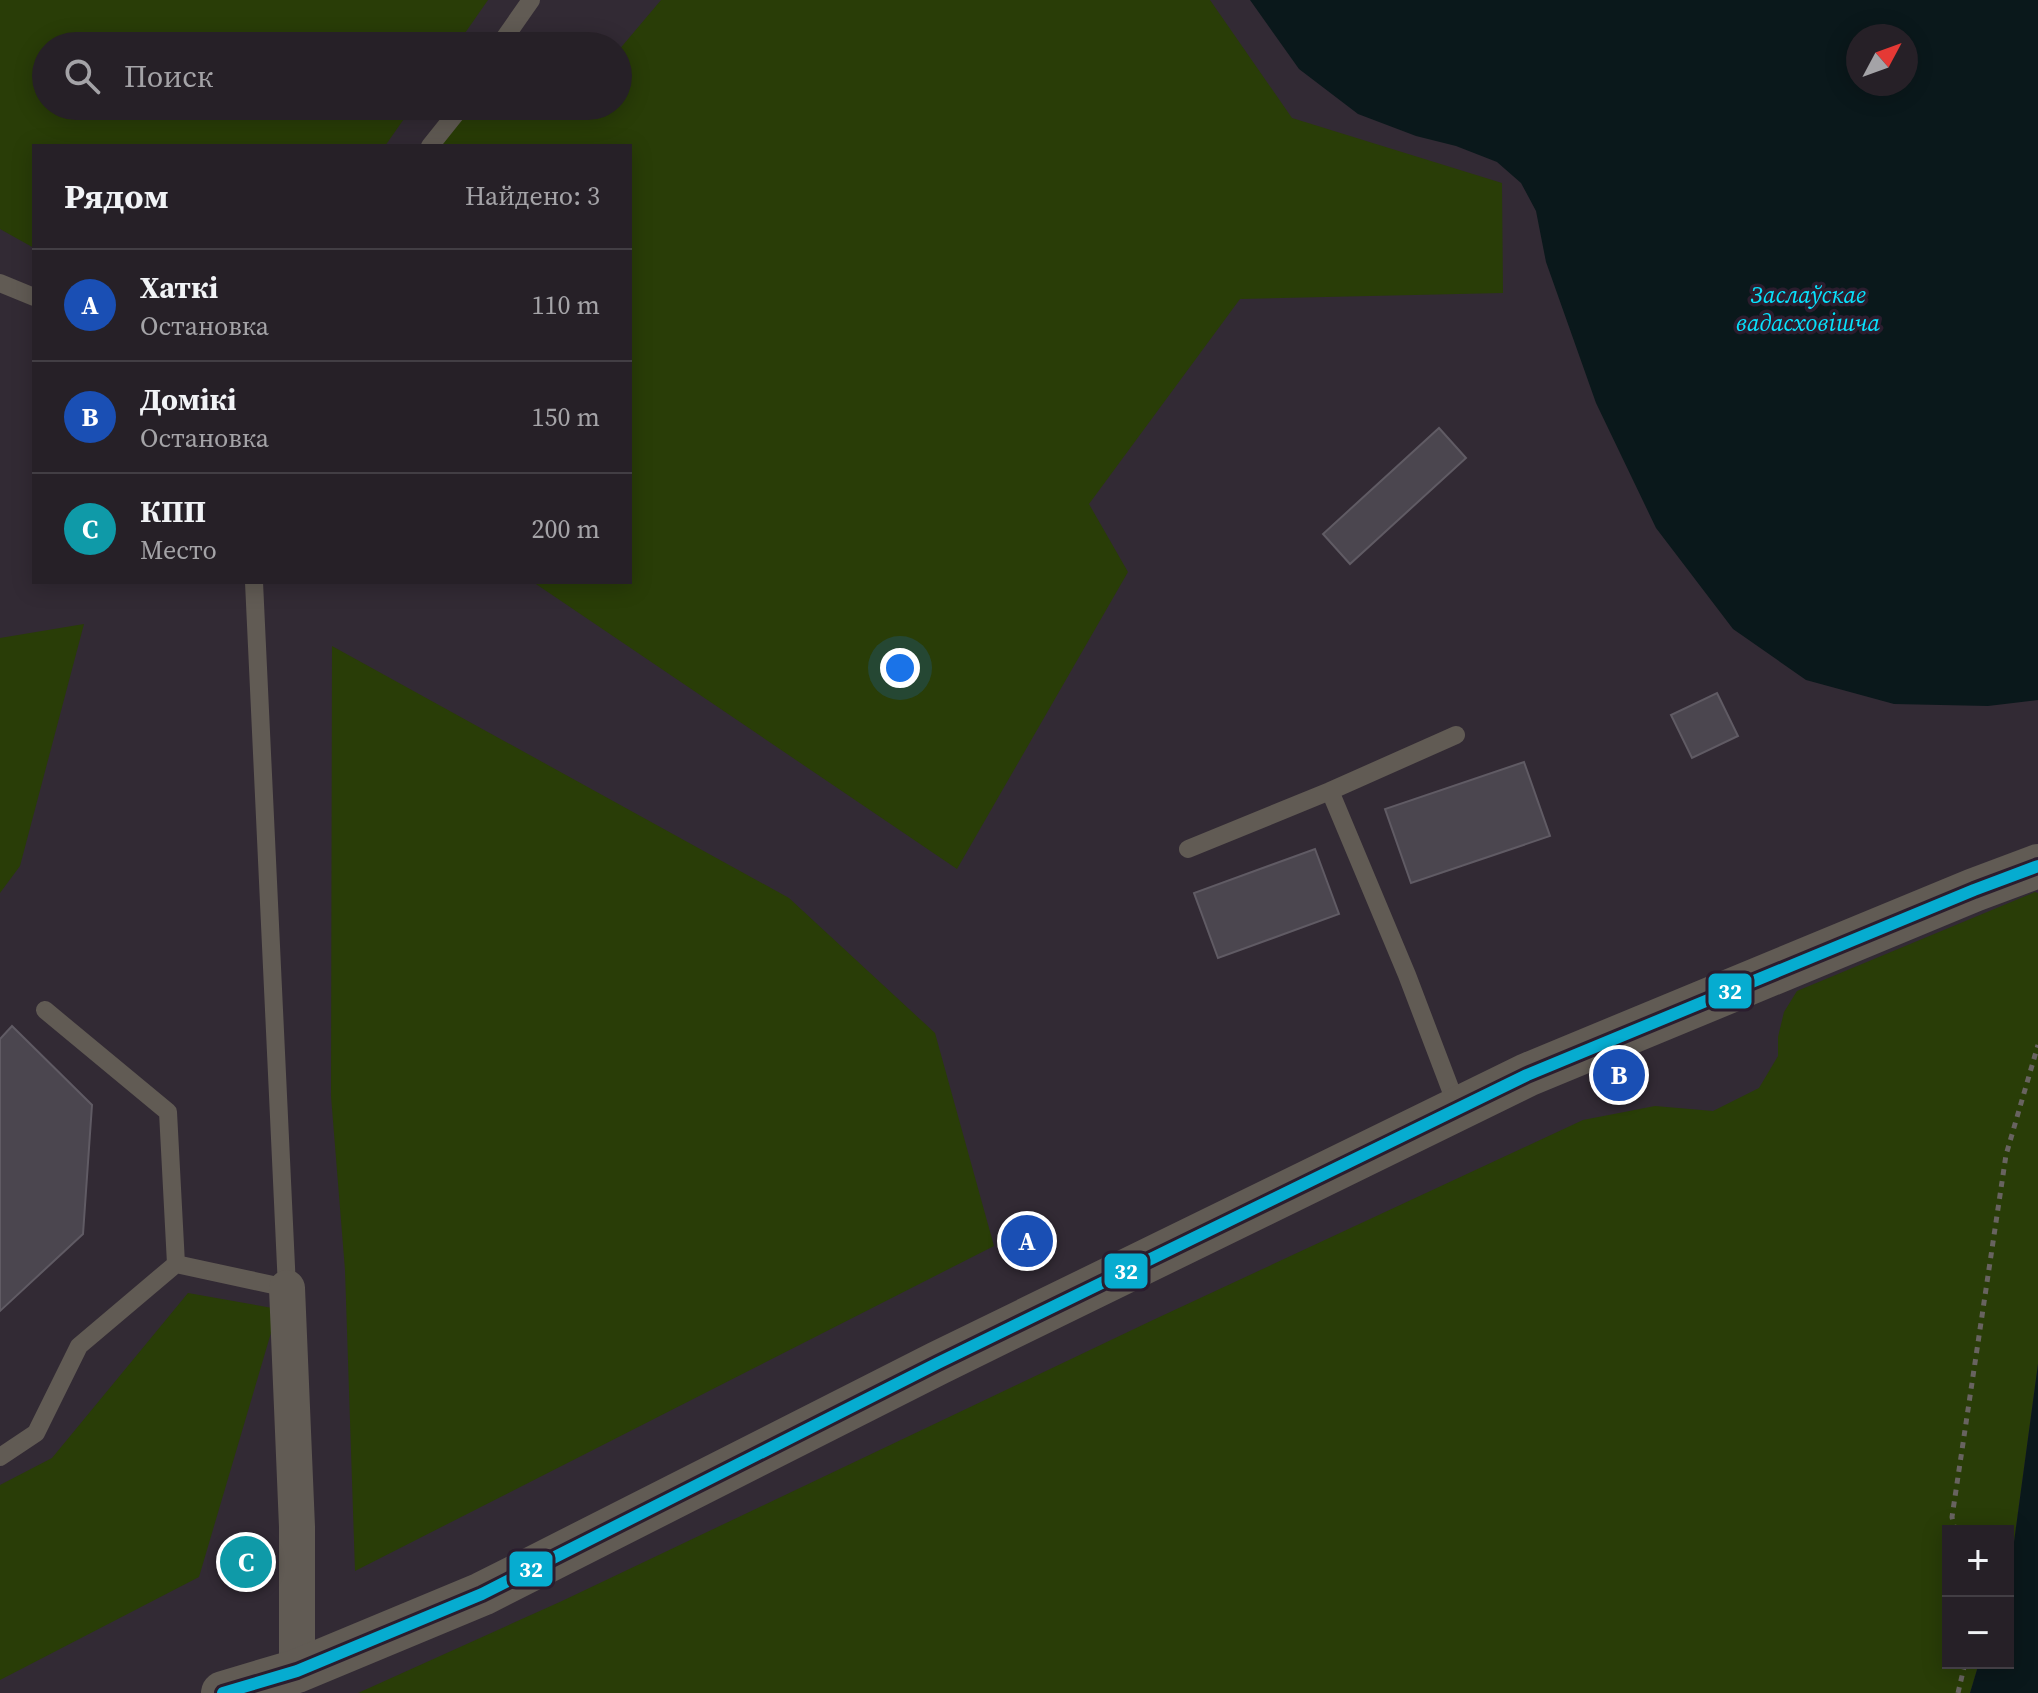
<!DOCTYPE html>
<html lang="ru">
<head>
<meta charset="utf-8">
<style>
  :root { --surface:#262027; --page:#322d33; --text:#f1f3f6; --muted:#a4a3a7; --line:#423e44; --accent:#ea580c }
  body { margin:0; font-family:"Source Serif 4",serif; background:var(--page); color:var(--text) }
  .controls { position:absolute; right:24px; bottom:24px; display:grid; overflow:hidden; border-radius:0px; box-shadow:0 4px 20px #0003 }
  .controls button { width:72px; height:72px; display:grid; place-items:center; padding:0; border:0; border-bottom:2px solid var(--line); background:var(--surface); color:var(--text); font:40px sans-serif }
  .compass { position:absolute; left:1846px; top:24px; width:72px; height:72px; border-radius:50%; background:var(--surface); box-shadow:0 4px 20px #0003; rotate:49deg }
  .you { position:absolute; left:900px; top:668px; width:28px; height:28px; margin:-20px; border:6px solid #fff; border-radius:50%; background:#1a73e8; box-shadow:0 0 0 12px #1a73e833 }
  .badge { display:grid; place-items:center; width:52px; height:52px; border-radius:50%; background:var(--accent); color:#fff; font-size:26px; font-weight:700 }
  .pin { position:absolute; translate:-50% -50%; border:4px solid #fff; box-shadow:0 2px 8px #0006 }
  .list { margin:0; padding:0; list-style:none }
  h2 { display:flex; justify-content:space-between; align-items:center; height:104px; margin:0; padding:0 32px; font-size:34px }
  h2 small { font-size:26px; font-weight:400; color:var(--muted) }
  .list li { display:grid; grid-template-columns:52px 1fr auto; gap:24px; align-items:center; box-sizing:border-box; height:112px; padding:0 32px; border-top:2px solid var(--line) }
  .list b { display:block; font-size:30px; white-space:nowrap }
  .list p { margin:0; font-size:26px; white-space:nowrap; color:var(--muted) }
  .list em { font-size:26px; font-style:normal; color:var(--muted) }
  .icon { flex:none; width:44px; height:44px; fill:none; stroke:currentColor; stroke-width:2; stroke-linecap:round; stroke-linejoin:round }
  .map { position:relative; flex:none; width:2038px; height:1693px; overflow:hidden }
  .search { position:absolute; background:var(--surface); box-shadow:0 4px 20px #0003; left:32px; top:32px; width:600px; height:88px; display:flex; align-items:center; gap:20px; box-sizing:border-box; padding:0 28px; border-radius:44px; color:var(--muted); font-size:30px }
  .panel { position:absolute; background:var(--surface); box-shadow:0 4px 20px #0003; left:32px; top:144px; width:600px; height:440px; border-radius:0px }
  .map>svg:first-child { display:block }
  .green { fill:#293d07 }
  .water { fill:#0a181b; fill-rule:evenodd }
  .building { fill:#4b464f; stroke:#605b64; stroke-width:2 }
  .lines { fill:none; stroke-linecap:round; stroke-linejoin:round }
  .path { stroke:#686360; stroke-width:5; stroke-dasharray:6 6; stroke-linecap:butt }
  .service { stroke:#615b54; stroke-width:18 }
  .minor { stroke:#615b54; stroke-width:36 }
  .tertiary { stroke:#615b54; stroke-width:44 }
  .bus-1-casing { stroke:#2b1d2e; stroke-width:18 }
  .bus-1 { stroke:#06acd0; stroke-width:12 }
  .labels { text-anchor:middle; stroke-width:7; stroke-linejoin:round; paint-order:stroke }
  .water-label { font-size:24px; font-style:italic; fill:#08e2fd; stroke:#2b1d2e }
  .line-badge { stroke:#2b1d2e; stroke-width:3 }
  .badge-label { font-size:22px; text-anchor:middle; font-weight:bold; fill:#fff }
</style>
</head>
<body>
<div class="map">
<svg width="2038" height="1693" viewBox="0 0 2038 1693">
  <rect width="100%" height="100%" fill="#322a34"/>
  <!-- green -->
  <path class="green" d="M 0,0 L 488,0 L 456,46 L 46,46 L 46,106 L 413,106 L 385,146 L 34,146 L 34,248 L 0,229 Z
    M 661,0 L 1210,0 L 1292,118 L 1502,183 L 1503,293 L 1240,299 L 1089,504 L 1128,572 L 957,869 L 533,582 L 630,582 L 630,146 L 429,146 L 459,106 L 618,106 L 618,51 Z
    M 84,624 L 20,866 L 0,893 L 0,638 Z
    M 332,646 L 789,898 L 935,1033 L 994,1246 L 355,1571 L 345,1270 L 331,1096 Z
    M 2035,892 L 2038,893 L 2038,1364 L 2012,1557 L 2008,1569 L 2008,1531 L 1948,1531 L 1948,1663 L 1979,1663 L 1970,1693 L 358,1693 L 562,1601 L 1153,1320 L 1583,1120 L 1655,1106 L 1713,1111 L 1759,1088 L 1778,1056 L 1778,1037 L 1784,1012 L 1797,991 Z
    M 188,1293 L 278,1309 L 199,1577 L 0,1680 L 0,1485 L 52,1458 Z"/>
  <!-- water -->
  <path class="water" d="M 1250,0 L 2038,0 L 2038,700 L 1988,706 L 1894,704 L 1806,680 L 1733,629 L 1656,528 L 1596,403 L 1546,262 L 1536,211 L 1521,183 L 1497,162 L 1456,146 L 1416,136 L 1358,114 L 1299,69 ZM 1858,36 L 1906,36 L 1906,84 L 1858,84 Z
    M 2038,1364 L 2038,1693 L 1970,1693 L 1979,1663 L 2008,1663 L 2008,1569 L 2012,1557 Z"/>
  <!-- building -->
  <path class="building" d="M 1439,428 L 1466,458 L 1350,564 L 1323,534 Z
    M 1717,693 L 1738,736 L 1692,758 L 1671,715 Z
    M 1524,762 L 1550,836 L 1411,883 L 1385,809 Z
    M 1315,849 L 1339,914 L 1218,958 L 1194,893 Z
    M 12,1026 L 92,1105 L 83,1234 L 0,1311 L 0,1039 Z
    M 231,1551 L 260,1551 L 261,1574 L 232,1573 Z"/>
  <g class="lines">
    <!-- path -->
    <path class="path" d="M 1955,1531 L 1952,1517 L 2006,1155 L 2038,1045
      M 1958,1693 L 1965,1663"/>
    <!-- service -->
    <path class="service" d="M 499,46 L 531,0
      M 430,146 L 462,106
      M 0,283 L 34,297
      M 1456,735 L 1330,791 L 1407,975 L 1458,1109
      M 1188,849 L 1330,791
      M 45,1010 L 168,1112 L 176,1264
      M 0,1457 L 36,1433 L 79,1346 L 176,1264 L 287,1288 L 254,582"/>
    <!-- minor -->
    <path class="minor" d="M 287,1288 L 297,1527 L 297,1671"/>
    <!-- tertiary -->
    <path class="tertiary" d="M 223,1693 L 297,1671 L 482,1594 L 938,1363 L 1527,1075 L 1974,890 L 2038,866"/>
    <defs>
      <path id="bus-1" d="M 223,1693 L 297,1671 L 482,1594 L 938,1363 L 1527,1075 L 1974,890 L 2038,866"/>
    </defs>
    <!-- bus-1 casing -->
    <use href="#bus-1" class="bus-1-casing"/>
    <!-- bus-1 -->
    <use href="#bus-1" class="bus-1"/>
  </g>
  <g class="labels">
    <!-- water labels -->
    <g class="water-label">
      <text x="1808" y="303">Заслаўскае<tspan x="1808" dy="28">вадасховішча</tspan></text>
    </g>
  </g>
  <g class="line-badge">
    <rect x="1707" y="972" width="46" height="38" rx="8" fill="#06acd0"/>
    <rect x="1103" y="1252" width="46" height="38" rx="8" fill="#06acd0"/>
    <rect x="508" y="1550" width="46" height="38" rx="8" fill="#06acd0"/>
  </g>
  <g class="badge-label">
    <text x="1730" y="999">32</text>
    <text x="1126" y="1279">32</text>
    <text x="531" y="1577">32</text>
  </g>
</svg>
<div class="controls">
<button>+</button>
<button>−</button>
</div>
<svg class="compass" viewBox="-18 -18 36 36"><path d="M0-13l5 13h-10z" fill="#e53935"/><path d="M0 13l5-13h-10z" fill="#a4a3a7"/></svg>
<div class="you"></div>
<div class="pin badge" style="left:1027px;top:1241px;background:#1a4fb4">A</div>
<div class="pin badge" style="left:1619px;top:1075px;background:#1a4fb4">B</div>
<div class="pin badge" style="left:246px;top:1562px;background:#0f9aa8">C</div>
<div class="search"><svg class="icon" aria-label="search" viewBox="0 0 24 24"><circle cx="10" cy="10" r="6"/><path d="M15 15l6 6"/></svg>Поиск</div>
<section class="panel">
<h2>Рядом<small>Найдено: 3</small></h2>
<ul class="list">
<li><span class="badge" style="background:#1a4fb4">A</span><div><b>Хаткі</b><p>Остановка</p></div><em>110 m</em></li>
<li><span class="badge" style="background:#1a4fb4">B</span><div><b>Домікі</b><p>Остановка</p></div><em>150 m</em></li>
<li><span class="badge" style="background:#0f9aa8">C</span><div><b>КПП</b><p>Место</p></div><em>200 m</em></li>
</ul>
</section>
</div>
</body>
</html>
